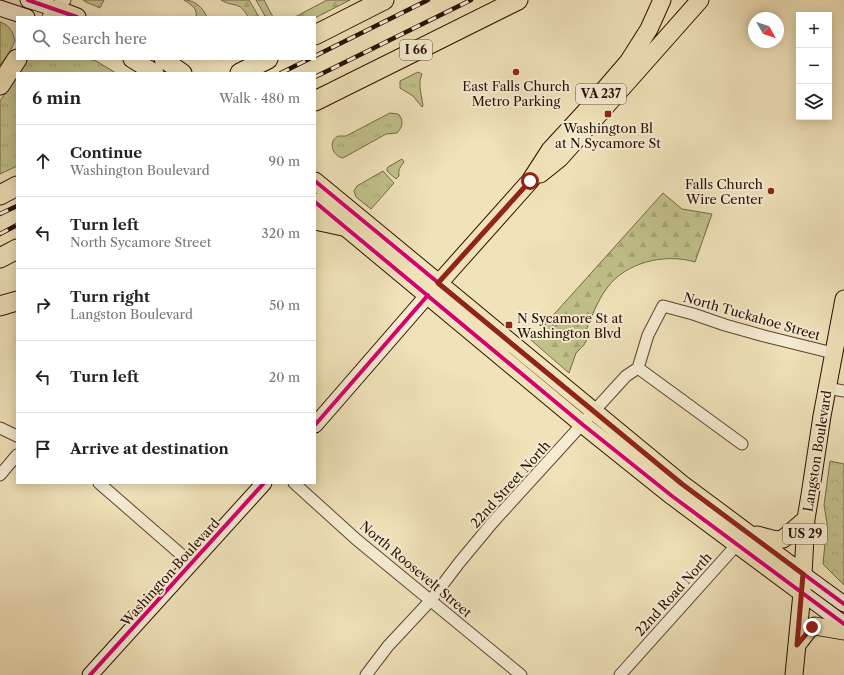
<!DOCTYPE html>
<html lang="en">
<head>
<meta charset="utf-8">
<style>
  :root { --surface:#fff; --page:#f6f6f6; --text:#222; --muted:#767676; --line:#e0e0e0 }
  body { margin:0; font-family:"Libre Caslon Text",serif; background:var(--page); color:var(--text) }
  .controls { position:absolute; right:12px; top:12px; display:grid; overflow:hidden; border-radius:0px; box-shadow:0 2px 10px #0003 }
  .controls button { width:36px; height:36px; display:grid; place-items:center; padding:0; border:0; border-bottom:1px solid var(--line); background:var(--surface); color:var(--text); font:20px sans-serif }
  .compass { position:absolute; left:748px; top:12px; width:36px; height:36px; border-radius:50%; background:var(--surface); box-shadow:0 2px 10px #0003; rotate:130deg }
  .stop { position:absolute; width:12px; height:12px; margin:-9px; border:3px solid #8f2418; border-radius:50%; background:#fff }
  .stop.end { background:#8f2418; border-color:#fff; box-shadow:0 1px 4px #0008 }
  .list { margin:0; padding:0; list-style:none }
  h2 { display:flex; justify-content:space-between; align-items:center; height:52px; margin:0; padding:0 16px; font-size:17px }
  h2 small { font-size:13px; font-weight:400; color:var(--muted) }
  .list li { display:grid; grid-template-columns:26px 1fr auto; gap:12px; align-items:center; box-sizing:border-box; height:72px; padding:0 16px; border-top:1px solid var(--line) }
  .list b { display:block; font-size:15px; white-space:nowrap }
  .list p { margin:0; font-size:13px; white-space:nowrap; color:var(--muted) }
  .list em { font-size:13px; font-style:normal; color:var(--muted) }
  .icon { flex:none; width:22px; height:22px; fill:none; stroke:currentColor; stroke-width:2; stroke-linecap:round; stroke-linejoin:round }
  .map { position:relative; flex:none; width:844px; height:675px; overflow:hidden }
  .search { position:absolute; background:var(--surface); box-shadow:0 2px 10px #0003; left:16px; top:16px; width:300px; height:44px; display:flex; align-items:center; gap:10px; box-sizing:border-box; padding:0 14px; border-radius:0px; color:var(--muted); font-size:15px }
  .panel { position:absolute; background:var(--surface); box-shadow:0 2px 10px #0003; left:16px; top:72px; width:300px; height:412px; border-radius:0px }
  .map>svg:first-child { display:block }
  .grass { fill:url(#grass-tufts); stroke:#766847 }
  .forest { fill:url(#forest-firs); stroke:#766847 }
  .park { fill:url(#park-crowns); stroke:#766847 }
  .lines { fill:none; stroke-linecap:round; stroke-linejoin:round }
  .minor-casing { stroke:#5c4331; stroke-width:13 }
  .tertiary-casing { stroke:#5c4331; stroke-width:15 }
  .secondary-casing { stroke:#2a0e04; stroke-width:17 }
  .primary-casing { stroke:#2a0e04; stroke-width:19 }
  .motorway-casing { stroke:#2a0e04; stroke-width:21 }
  .minor { stroke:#f5ecd2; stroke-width:11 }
  .tertiary { stroke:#f5ecd2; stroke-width:13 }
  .secondary { stroke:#f5ecd2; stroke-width:15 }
  .primary { stroke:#f0e2b9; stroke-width:17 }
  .motorway { stroke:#f0e2b9; stroke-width:19 }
  .rail-casing { stroke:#2a0e04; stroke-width:4.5 }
  .rail { stroke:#f5ecd2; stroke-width:3; stroke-dasharray:9; stroke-linecap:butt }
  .cycleway-casing { stroke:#f5ecd2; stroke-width:6 }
  .cycleway { stroke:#d6006c; stroke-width:4 }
  .route { stroke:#8f2418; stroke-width:5 }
  .poi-dot { fill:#8f2418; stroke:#f5ecd2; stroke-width:1.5 }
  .labels { text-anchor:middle; stroke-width:4; stroke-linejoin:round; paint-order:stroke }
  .shield { fill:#f5ecd2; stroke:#675142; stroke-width:1 }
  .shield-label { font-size:12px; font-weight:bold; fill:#2a0e04 }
  .poi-label { font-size:13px; fill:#2a0e04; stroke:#f5ecd2 }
  .street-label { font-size:13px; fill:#2a0e04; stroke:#f5ecd2 }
</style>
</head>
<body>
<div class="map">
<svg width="844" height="675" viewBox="0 0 844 675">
  <defs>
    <pattern id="grass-tufts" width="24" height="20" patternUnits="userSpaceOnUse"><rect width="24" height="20" fill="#c1c18a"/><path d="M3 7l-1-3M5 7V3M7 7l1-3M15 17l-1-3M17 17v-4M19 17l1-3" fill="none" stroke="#a6a575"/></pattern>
    <pattern id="forest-firs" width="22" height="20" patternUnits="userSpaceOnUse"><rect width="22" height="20" fill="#c1c18a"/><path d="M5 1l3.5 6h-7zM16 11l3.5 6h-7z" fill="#a6a575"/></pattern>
    <pattern id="park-crowns" width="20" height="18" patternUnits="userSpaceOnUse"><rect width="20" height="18" fill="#c1c18a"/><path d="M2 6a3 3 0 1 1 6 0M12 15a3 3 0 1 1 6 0" fill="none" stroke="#a6a575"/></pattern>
  </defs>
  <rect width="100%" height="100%" fill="#f0e2b9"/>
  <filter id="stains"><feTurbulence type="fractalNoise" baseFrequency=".005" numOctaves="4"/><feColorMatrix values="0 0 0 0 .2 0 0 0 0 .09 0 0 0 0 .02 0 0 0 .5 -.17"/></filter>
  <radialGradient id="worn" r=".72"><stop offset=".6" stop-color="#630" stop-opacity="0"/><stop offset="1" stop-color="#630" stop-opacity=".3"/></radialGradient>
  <!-- grass -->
  <path class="grass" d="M 83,0 L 104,0 L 100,8 L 86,2 Z
    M 184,0 C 194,0 203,7 207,17 L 196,17 C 198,8 190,4 184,0 Z
    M 256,0 L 264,0 L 273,17 L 265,16 Z
    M 0,22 C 10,25 13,32 15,41 L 8,55 L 0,65 Z
    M 28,59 L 89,59 L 96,61 L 116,73 L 19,73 Z
    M 418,72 L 422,74 L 420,80 L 420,88 L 423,106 L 422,107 L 413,96 L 400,88 L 400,81 Z
    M 17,76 L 17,166 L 0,174 L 0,101 Z
    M 390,113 L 398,114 C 404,119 403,127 397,133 L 386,134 L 343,158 C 331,156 328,139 339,136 C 341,136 343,136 346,136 Z
    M 402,159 L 404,162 C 400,167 398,170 399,176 L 396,179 L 387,171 L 387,169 L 388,167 Z
    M 383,171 L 394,183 L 371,209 L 356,197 L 354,191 L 357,186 Z"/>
  <!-- forest -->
  <path class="forest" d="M 221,0 L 249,0 L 259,17 L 248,17 C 239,0 234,8 221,0 Z
    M 327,0 L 350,0 L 315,18 L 315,17 L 295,17 Z
    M 663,193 L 682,209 L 712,214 L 695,262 C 665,253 626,262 607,288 C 597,301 591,319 584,335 L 588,337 L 584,345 L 576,353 L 569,373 L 531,340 Z"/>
  <!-- park -->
  <path class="park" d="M 830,461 L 844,464 L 844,585 L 823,564 L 827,523 L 824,505 Z"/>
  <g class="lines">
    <defs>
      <path id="minor" d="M 638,368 L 742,444
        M 827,388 L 844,391
        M 0,428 L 17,436
        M 0,475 L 17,455
        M 99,483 L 192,564
        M 294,483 L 357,540 L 521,675
        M 366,675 L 388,646 L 431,600 L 459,563 L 493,522 L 626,376 L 638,368 L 648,335 L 663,306 L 693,314 L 725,325 L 764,336 L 833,353
        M 620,675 L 741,540"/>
      <path id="tertiary" d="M 49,17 L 64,0"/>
      <path id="secondary" d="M 28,0 L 56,9
        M 0,8 L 27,17
        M 315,425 L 428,295
        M 803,574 L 844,604
        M 802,593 L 844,624
        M 90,675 L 264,483"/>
      <path id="primary" d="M 56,9 L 77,17
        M 132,59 L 155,73
        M 163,59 L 183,73
        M 540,174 L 560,158 L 700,0
        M 315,181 L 682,484 L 803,574
        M 315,202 L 582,424 L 672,496 L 802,593
        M 431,292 L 530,181 L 550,150 L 585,112 L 628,62 L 649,29 L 662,0
        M 757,535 L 776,540 L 783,539 L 806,519
        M 797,645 L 809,629 L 815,626 L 844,631
        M 794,675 L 802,593 L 806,519 L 810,495 L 822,416 L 844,299"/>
      <path id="motorway" d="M 315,35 L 384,0
        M 240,73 L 268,59
        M 0,85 L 17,59
        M 315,101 L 518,0
        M 0,195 L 17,186
        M 315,220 L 343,226
        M 0,258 L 17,249
        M 0,306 L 17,301"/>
    </defs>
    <!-- minor casing -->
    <use href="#minor" class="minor-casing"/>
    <!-- tertiary casing -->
    <use href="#tertiary" class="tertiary-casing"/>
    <!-- secondary casing -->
    <use href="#secondary" class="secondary-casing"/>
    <!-- primary casing -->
    <use href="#primary" class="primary-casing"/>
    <!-- motorway casing -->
    <use href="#motorway" class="motorway-casing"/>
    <!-- minor -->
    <use href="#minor" class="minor"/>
    <!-- tertiary -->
    <use href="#tertiary" class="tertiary"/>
    <!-- secondary -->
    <use href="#secondary" class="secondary"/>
    <!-- primary -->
    <use href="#primary" class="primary"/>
    <!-- motorway -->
    <use href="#motorway" class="motorway"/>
    <defs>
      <path id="rail" d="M 315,56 L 428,0
        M 281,73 L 309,59
        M 315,77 L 471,0
        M 0,214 L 17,206
        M 0,234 L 17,225"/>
    </defs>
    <!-- rail casing -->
    <use href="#rail" class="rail-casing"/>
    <!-- rail -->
    <use href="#rail" class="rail"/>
    <defs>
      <path id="cycleway" d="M 28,0 L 77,17
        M 315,181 L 682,484 L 844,604
        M 315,202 L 582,424 L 672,496 L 844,624
        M 315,425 L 428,295
        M 90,675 L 264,483"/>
    </defs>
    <!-- cycleway casing -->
    <use href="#cycleway" class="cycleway-casing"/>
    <!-- cycleway -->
    <use href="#cycleway" class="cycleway"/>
  </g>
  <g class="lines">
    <!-- route -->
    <path class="route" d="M 530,181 L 438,283 L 682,484 L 803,574 L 797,645 L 812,627"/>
  </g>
  <!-- markers -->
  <g class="poi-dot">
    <circle cx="516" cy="72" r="4"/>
    <rect x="604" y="110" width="8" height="8" rx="2"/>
    <circle cx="771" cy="191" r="4"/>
    <rect x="505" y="321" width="8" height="8" rx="2"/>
  </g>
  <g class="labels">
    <!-- shield labels -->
    <g class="shield">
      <rect x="400" y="40" width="32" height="20" rx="3"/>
      <rect x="576" y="84" width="50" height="20" rx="3"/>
      <rect x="783" y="524" width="44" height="20" rx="3"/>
    </g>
    <g class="shield-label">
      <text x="416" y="54">I 66</text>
      <text x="601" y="98">VA 237</text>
      <text x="805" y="538">US 29</text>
    </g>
    <!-- poi labels -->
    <g class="poi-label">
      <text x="516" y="91">East Falls Church<tspan x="516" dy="15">Metro Parking</tspan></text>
      <text x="608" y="133">Washington Bl<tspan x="608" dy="15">at N Sycamore St</tspan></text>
      <text x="763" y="189" text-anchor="end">Falls Church<tspan x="763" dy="15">Wire Center</tspan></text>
      <text x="517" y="323" text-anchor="start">N Sycamore St at<tspan x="517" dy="15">Washington Blvd</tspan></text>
    </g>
    <!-- street labels -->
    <g class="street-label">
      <text transform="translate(752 316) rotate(16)" y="5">North Tuckahoe Street</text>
      <text transform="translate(817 451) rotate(-81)" y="5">Langston Boulevard</text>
      <text transform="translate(510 484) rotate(-48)" y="5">22nd Street North</text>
      <text transform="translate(416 569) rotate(40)" y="5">North Roosevelt Street</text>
      <text transform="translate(170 572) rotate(-48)" y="5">Washington Boulevard</text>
      <text transform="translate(673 594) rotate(-48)" y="5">22nd Road North</text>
    </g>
  </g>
  <rect width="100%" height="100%" filter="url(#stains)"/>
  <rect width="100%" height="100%" fill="url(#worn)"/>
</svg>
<div class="controls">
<button>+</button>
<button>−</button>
<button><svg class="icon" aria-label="layers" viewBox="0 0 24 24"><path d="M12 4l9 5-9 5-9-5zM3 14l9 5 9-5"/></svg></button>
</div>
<svg class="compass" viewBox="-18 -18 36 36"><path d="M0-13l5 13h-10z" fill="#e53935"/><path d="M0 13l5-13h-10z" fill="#767676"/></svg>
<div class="stop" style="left:530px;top:181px"></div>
<div class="stop end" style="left:812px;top:627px"></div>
<div class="search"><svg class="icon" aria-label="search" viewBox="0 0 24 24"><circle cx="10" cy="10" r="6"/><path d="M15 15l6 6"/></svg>Search here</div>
<section class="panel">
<h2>6 min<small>Walk · 480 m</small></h2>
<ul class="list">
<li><svg class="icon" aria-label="ahead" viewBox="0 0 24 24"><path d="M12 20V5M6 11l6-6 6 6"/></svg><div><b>Continue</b><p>Washington Boulevard</p></div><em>90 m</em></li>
<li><svg class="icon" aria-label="left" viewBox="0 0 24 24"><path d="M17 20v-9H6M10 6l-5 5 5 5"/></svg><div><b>Turn left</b><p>North Sycamore Street</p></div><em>320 m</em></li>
<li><svg class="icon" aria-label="right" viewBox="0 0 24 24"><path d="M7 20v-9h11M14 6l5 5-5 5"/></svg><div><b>Turn right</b><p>Langston Boulevard</p></div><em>50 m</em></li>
<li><svg class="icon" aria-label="left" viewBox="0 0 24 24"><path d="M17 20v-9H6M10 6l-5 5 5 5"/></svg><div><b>Turn left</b></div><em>20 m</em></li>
<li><svg class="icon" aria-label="arrive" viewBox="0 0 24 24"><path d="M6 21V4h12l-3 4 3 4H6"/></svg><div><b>Arrive at destination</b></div></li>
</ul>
</section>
</div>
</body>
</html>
